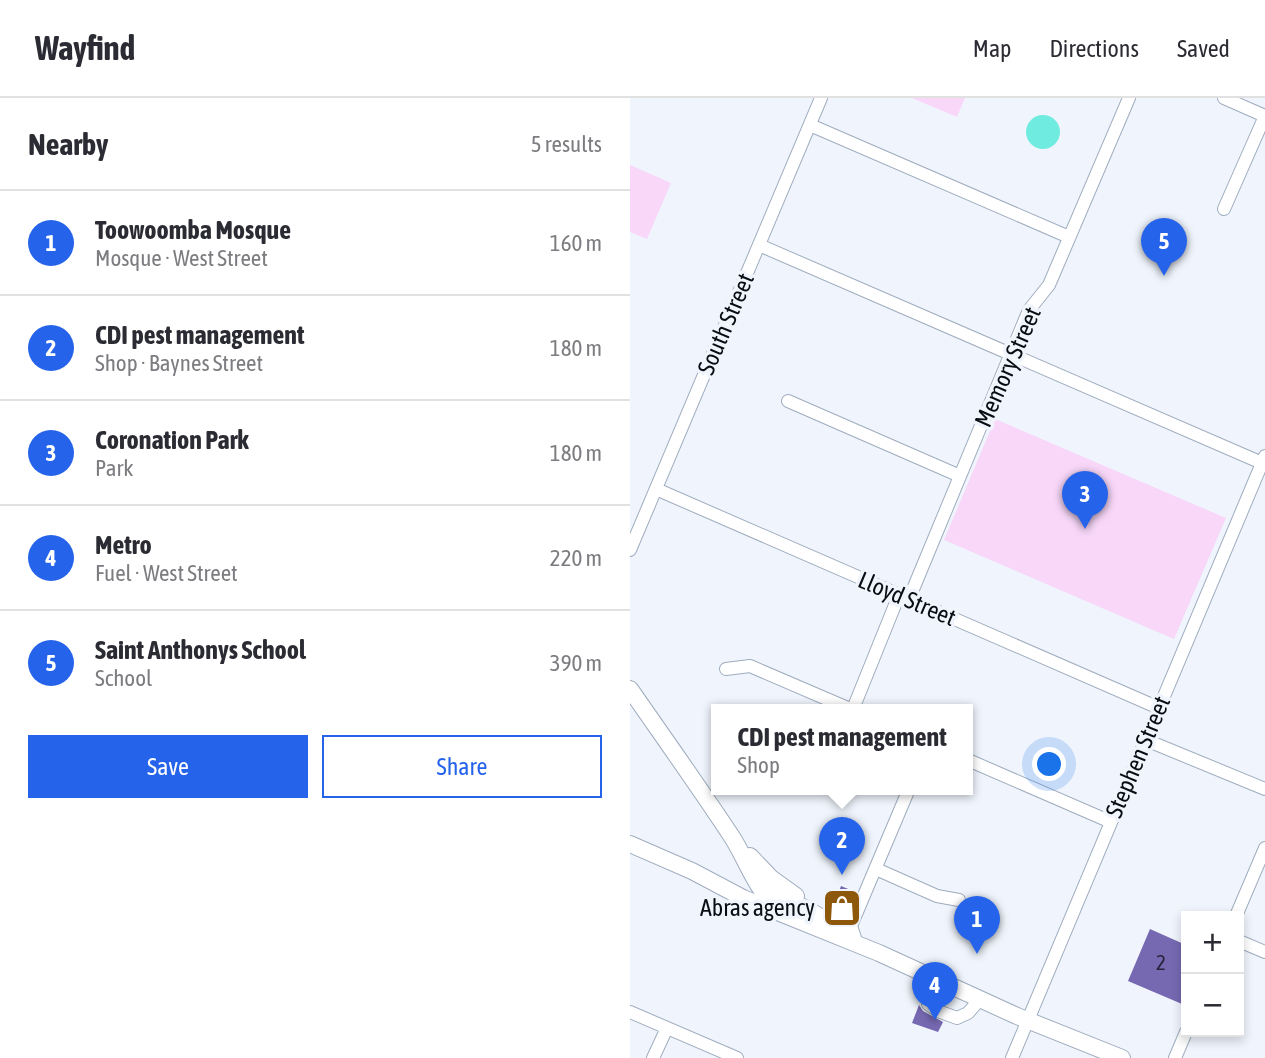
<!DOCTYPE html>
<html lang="en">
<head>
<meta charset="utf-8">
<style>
  :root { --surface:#fff; --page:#f7f7f7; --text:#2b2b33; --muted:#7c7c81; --line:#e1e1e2; --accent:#2563eb }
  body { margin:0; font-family:"Asap Condensed",sans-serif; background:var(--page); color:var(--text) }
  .controls { position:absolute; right:21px; bottom:21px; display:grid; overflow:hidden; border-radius:0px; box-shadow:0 4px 10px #0003 }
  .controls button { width:63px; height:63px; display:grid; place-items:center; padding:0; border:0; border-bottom:2px solid var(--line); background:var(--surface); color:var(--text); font:35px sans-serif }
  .you { position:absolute; left:420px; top:667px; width:24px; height:24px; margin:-18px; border:5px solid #fff; border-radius:50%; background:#1a73e8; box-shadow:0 0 0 10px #1a73e833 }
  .badge { display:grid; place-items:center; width:46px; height:46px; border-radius:50%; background:var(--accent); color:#fff; font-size:23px; font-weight:700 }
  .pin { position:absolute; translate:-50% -58px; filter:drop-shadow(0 2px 4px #0008) }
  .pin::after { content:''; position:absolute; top:37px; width:24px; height:21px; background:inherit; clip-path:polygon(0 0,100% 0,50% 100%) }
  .popup { position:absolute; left:81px; top:606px; width:262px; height:91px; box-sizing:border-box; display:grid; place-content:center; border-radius:0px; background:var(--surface); filter:drop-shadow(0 2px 5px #0005); font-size:23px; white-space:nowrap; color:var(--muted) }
  .popup b { font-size:26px; color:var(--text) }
  .popup::after { content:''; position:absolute; left:50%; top:100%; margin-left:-14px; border:14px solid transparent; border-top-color:var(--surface) }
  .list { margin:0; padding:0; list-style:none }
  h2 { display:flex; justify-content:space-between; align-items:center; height:91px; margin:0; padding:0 28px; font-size:30px }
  h2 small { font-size:23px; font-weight:400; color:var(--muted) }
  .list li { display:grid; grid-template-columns:46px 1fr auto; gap:21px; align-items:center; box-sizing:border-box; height:105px; padding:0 28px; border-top:2px solid var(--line) }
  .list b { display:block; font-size:26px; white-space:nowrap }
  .list p { margin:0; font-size:23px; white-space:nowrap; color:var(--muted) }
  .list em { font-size:23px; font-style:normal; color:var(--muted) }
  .actions { display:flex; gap:14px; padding:21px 28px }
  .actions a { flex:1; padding:16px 0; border:2px solid var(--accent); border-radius:0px; text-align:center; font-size:24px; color:var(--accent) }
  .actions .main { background:var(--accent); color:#fff }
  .map { position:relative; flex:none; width:635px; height:960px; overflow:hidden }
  header { display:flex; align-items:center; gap:42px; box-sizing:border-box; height:98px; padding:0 35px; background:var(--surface); border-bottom:2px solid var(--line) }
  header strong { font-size:33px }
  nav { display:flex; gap:38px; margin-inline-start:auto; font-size:24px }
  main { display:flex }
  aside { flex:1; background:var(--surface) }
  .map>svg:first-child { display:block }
  .green { fill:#f8d7f9 }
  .water { fill:#70ebe0 }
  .building { fill:#7669b2 }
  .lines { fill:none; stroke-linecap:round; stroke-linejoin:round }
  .minor-casing { stroke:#9facbe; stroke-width:14 }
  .major-casing { stroke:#9facbe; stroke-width:18 }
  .minor { stroke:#fff; stroke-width:12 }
  .major { stroke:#fff; stroke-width:16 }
  .labels { text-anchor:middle; stroke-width:7; stroke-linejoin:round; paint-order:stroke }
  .number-label { font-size:21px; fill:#24243b }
  .street-label { font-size:24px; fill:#080d13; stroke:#f0f5fd }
  .poi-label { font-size:24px; fill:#080d13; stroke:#f0f5fd; text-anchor:end }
</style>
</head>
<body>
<header>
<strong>Wayfind</strong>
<nav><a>Map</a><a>Directions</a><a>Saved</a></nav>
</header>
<main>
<aside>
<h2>Nearby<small>5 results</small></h2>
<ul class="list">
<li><span class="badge">1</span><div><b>Toowoomba Mosque</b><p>Mosque · West Street</p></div><em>160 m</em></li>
<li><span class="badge">2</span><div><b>CDI pest management</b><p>Shop · Baynes Street</p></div><em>180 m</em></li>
<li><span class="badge">3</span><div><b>Coronation Park</b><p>Park</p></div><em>180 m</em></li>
<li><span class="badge">4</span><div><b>Metro</b><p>Fuel · West Street</p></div><em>220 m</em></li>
<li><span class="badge">5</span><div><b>Saint Anthonys School</b><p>School</p></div><em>390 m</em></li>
</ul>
<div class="actions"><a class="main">Save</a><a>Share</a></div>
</aside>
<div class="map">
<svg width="635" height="960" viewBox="0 0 635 960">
  <rect width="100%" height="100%" fill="#f0f5fd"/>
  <!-- green -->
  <path class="green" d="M 282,0 L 335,0 L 327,19 Z
    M 0,67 L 41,85 L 17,141 L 0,134 Z
    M 365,321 L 596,420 L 544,541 L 314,442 Z"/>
  <!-- water -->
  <path class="water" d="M396 34a17 17 0 1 1 34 0a17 17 0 1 1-34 0Z"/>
  <!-- building -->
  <path class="building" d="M 211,788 L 223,793 L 217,808 L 220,809 L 218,812 L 213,814 L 202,810 Z
    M 520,831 L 556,847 L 556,895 L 552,906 L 498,883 Z
    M 289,907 L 293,913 L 313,924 L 308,934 L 282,925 Z"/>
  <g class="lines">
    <defs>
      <path id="minor" d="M 594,0 L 635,18
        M 180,27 L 439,139
        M 594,111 L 635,18
        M 129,147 L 632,365
        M 158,303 L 330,378
        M 26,391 L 529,610
        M 0,452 L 191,0
        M 279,501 L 399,212 L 419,187 L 499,0
        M 96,571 L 120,568 L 220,611
        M 223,611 L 269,497
        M 516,642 L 635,691
        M 338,662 L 481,724
        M 246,771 L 307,798 L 329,802
        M 606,818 L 635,750
        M 226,843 L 221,828 L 279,691
        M 609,843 L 635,854
        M 296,876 L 298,906 L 308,913 L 327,920 L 338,915 L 350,901
        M 0,914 L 107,960
        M 23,960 L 37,930
        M 382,960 L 635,358
        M 545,960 L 556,934"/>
      <path id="major" d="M 0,591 C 34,640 69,689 102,739 C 117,762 126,795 150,810
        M 0,746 L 62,773 L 113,800 L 249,855 L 387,918 L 492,960
        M 120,758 L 141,780 L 166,798
        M 135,795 C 166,802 192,819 217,837"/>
    </defs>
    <!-- minor casing -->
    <use href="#minor" class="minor-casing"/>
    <!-- major casing -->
    <use href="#major" class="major-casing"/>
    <!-- minor -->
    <use href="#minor" class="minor"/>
    <!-- major -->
    <use href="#major" class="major"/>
  </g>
  <!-- icons -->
  <defs>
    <symbol id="shop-square" viewBox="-11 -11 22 22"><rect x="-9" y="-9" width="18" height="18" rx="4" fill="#8e580c" stroke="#f0f5fd"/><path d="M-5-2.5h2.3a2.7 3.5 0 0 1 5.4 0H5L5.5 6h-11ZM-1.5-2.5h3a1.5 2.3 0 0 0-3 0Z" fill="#fff"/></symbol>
  </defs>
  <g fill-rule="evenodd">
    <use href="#shop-square" x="190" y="788" width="44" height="44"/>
  </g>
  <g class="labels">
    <!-- number labels -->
    <g class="number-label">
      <text x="531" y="872">2</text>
    </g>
    <!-- street labels -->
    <g class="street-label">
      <text transform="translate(96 226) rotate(-67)" y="8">South Street</text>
      <text transform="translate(378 269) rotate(-66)" y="8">Memory Street</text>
      <text transform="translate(277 501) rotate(23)" y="8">Lloyd Street</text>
      <text transform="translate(508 659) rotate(-67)" y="8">Stephen Street</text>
    </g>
    <!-- poi labels -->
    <g class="poi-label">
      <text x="185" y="818">Abras agency</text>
    </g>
  </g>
</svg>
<div class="controls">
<button>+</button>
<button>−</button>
</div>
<div class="you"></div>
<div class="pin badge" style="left:347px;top:856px">1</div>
<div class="pin badge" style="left:212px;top:777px">2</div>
<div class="popup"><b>CDI pest management</b>Shop</div>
<div class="pin badge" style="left:455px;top:431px">3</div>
<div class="pin badge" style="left:305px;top:922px">4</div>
<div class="pin badge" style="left:534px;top:178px">5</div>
</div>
</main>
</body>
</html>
